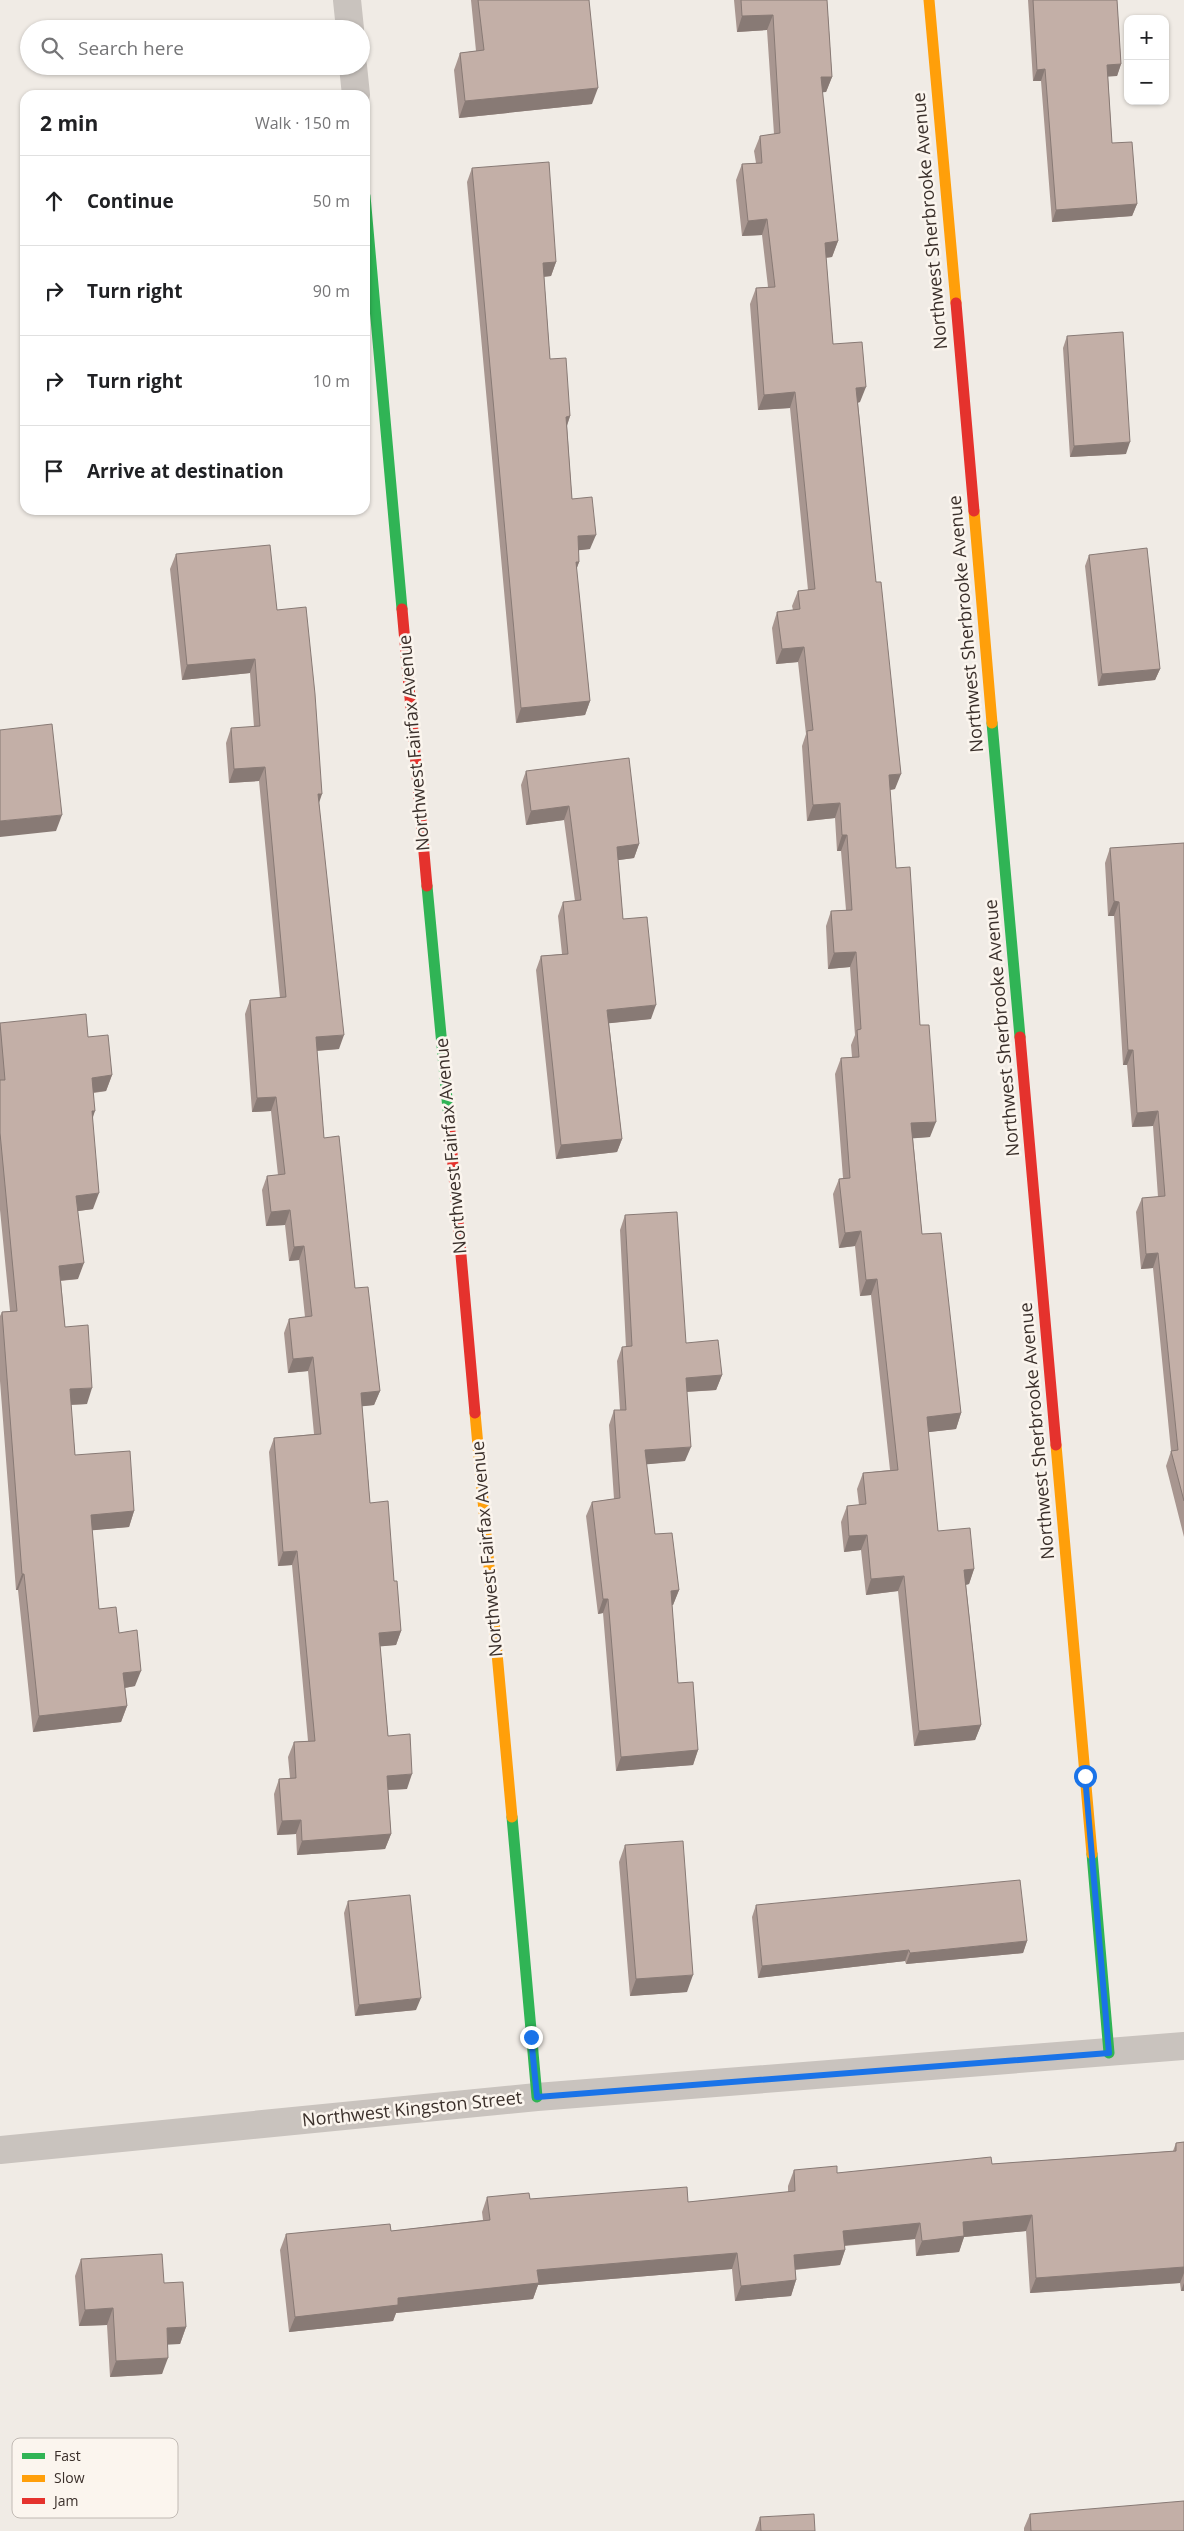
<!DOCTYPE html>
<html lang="en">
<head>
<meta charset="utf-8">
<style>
  :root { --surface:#fff; --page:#f2f2f2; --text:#202124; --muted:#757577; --line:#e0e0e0 }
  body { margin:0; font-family:"Open Sans",sans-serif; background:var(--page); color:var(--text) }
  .controls { position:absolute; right:15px; top:15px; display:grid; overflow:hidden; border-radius:10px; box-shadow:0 1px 4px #0004 }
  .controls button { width:45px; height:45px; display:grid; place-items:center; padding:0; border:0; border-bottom:1px solid var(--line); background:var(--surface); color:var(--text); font:25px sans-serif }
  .stop { position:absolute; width:15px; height:15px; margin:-11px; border:4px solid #1a73e8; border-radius:50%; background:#fff }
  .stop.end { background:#1a73e8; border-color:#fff; box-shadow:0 1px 5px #0008 }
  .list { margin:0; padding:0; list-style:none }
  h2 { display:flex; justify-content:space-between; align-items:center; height:65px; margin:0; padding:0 20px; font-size:21px }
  h2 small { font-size:16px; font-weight:400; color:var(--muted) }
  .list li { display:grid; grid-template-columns:32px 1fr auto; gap:15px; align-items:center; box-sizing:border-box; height:90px; padding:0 20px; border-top:1px solid var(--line) }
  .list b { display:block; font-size:19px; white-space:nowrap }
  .list em { font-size:16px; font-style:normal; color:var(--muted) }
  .icon { flex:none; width:28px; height:28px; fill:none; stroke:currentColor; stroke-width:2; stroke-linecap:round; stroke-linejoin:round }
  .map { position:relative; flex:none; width:1184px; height:2531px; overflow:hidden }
  .search { position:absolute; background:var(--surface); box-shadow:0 1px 4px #0004; left:20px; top:20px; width:350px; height:55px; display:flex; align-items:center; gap:12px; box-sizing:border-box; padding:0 18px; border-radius:28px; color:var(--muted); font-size:19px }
  .panel { position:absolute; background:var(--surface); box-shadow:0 1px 4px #0004; left:20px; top:90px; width:350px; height:425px; border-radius:15px }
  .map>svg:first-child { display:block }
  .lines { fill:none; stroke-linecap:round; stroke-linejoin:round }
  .street { stroke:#c9c3be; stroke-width:28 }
  .fast { stroke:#30b455; stroke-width:11 }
  .slow { stroke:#ff9f0a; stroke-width:11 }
  .jam { stroke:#e5322d; stroke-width:11 }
  .wall { fill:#a89690 }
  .shaded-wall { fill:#887a75 }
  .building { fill:#c3afa7; stroke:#887a75 }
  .route { stroke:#1a73e8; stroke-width:6 }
  .labels { text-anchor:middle; stroke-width:5; stroke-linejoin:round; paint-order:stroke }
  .street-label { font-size:18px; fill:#3b302b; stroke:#fbf5ee }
  .key { fill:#fbf5ee; stroke:#c1bab4; stroke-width:1 }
  .key-label { font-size:14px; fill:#3b302b }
</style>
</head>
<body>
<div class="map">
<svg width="1184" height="2531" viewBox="0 0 1184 2531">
  <rect width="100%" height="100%" fill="#f0ebe5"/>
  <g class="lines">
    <!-- street -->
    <path class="street" d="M 347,0 L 350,29
      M 353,66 L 356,95
      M 0,2150 L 537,2097 L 1184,2046"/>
    <!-- fast -->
    <path class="fast" d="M 365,196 L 402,609
      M 992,723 L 1020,1037
      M 427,886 L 449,1120
      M 512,1817 L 537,2097
      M 1092,1854 L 1109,2053"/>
    <!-- slow -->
    <path class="slow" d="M 929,0 L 956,303
      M 974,511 L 992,723
      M 475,1413 L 512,1817
      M 1056,1445 L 1092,1854"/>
    <!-- jam -->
    <path class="jam" d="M 956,303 L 974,511
      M 402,609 L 427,886
      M 1020,1037 L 1056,1445
      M 449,1120 L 475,1413"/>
  </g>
  <!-- wall -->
  <path class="wall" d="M 471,0 L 589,0 L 592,104 L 459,118 L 454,70 L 460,53 L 476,51 Z
    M 734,0 L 827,0 L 832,77 L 826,92 L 822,92 L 838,241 L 832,257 L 826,258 L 833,344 L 860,402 L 858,403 L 895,789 L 890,790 L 896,868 L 920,1025 L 930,1137 L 913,1138 L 922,1234 L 961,1413 L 956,1429 L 928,1432 L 938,1531 L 974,1569 L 969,1584 L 966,1585 L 981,1725 L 975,1740 L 914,1746 L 898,1591 L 866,1595 L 861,1550 L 844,1552 L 841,1522 L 847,1506 L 859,1505 L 857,1489 L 863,1473 L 890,1470 L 871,1295 L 860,1296 L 855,1246 L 839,1248 L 833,1194 L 839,1179 L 843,1178 L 835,1074 L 841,1058 L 852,1057 L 851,1045 L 855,1035 L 850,967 L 828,969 L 826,926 L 831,911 L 846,910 L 841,851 L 837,851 L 835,818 L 807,821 L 802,746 L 806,734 L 798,662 L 776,664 L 772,628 L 777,612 L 793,610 L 792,606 L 798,591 L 808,590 L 790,408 L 758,410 L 750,304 L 756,288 L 768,287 L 762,235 L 742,236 L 736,180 L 742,164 L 756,163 L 754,151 L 760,136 L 774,134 L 767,30 L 737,32 Z
    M 1028,0 L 1117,0 L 1121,64 L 1117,76 L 1108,76 L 1112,143 L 1137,204 L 1132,216 L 1052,222 L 1041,81 L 1033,81 Z
    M 472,168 L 556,262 L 551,276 L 544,277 L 550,359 L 570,416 L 567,426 L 572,499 L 590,549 L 578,550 L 579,562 L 576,570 L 590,701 L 585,715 L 516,723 L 467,182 Z
    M 1067,336 L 1126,454 L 1070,457 L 1063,348 Z
    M 176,554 L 277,610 L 319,802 L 339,1049 L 317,1051 L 324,1138 L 355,1288 L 380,1391 L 374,1405 L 362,1406 L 370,1503 L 394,1581 L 401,1631 L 396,1645 L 380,1646 L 388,1736 L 407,1789 L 388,1790 L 391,1834 L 385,1849 L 297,1855 L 296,1834 L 277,1835 L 274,1794 L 279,1779 L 290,1778 L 288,1757 L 294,1742 L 308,1741 L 292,1565 L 278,1566 L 269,1452 L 274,1438 L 314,1434 L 308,1371 L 288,1373 L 284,1333 L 289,1319 L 305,1317 L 299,1260 L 289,1261 L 285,1225 L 266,1226 L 262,1190 L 267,1176 L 278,1175 L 271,1111 L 252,1112 L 245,1014 L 250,1000 L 280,998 L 259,781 L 229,783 L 226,743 L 231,728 L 254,727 L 250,673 L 182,680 L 170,569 Z
    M 1089,555 L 1160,669 L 1155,680 L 1098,686 L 1085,566 Z
    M 526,771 L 639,844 L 634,858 L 618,860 L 623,919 L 651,1019 L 609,1023 L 622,1139 L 617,1152 L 556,1159 L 536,970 L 541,956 L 562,954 L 558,916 L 563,902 L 575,901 L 564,820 L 526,825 L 521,785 Z
    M 1184,843 L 1184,1537 L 1166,1466 L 1171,1451 L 1153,1268 L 1141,1269 L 1136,1212 L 1142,1198 L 1158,1197 L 1153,1126 L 1132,1127 L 1127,1065 L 1123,1065 L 1114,916 L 1108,916 L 1105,863 L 1110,848 Z
    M 0,1023 L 88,1037 L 112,1075 L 106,1091 L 94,1093 L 93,1118 L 93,1209 L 78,1211 L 78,1279 L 61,1281 L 65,1327 L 87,1404 L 71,1405 L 75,1455 L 134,1511 L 129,1527 L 92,1530 L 99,1609 L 119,1633 L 135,1686 L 125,1688 L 127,1706 L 121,1722 L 33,1732 L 18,1590 L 16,1590 L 0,1381 L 0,1316 L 2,1312 L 10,1311 L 0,1210 Z
    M 625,1215 L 686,1343 L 722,1375 L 716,1390 L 687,1392 L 685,1461 L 646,1464 L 655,1534 L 679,1590 L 673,1605 L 672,1605 L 678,1683 L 698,1750 L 693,1765 L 616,1771 L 603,1613 L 598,1614 L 586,1516 L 592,1502 L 614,1499 L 609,1425 L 614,1410 L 620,1410 L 617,1361 L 622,1347 L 626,1347 L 620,1230 Z
    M 625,1845 L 687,1992 L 630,1996 L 619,1862 Z
    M 348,1901 L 416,2010 L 355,2016 L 344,1913 Z
    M 756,1905 L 1027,1941 L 1023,1953 L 906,1964 L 905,1961 L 758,1978 L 752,1917 Z
    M 1184,2142 L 1184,2291 L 1181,2291 L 1180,2283 L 1030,2293 L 1026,2231 L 964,2237 L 959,2252 L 916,2256 L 915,2239 L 845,2246 L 845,2250 L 840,2265 L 795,2270 L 796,2280 L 791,2296 L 735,2301 L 732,2269 L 538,2285 L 533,2299 L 396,2313 L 393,2321 L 289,2332 L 280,2250 L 286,2234 L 391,2231 L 483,2220 L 482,2212 L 487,2197 L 530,2199 L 688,2202 L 788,2192 L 788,2186 L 794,2170 L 837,2173 L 992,2164 L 1173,2151 L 1176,2143 Z
    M 81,2259 L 164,2283 L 186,2327 L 180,2344 L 168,2344 L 162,2374 L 110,2377 L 107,2325 L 79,2326 L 75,2276 Z
    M 1030,2514 L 1184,2531 L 1024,2531 L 1024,2528 Z
    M 760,2517 L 815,2531 L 755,2531 Z"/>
  <!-- shaded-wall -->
  <path class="shaded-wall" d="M 773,15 L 767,30 L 737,32 L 742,16 Z
    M 1121,64 L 1117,76 L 1103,77 L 1107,65 Z
    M 1045,69 L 1041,81 L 1033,81 L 1037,70 Z
    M 821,77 L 832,77 L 826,92 L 815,93 Z
    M 598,88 L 592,104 L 459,118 L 465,101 Z
    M 1137,204 L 1132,216 L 1052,222 L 1056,210 Z
    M 767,219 L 762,235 L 742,236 L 748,221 Z
    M 838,241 L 832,257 L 819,258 L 825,243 Z
    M 556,262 L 551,276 L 538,277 L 543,263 Z
    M 866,387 L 860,402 L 850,403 L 856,388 Z
    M 795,392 L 790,408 L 758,410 L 764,395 Z
    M 570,416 L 565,431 L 566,417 Z
    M 1130,442 L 1126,454 L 1070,457 L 1074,446 Z
    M 596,535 L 590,549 L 572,551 L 578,536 Z
    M 576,562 L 579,562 L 574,576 Z
    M 804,647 L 798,662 L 776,664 L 782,649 Z
    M 255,659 L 250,673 L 182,680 L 187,665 Z
    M 1160,669 L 1155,680 L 1098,686 L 1102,674 Z
    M 590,701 L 585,715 L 516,723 L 521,708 Z
    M 265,767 L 259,781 L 229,783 L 234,769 Z
    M 901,774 L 895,789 L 883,791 L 889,775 Z
    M 318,794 L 322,794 L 317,809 Z
    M 840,803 L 835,818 L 807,821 L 813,805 Z
    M 569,806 L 564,820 L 526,825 L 531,811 Z
    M 62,815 L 56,831 L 0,837 L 0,821 Z
    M 842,835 L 847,835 L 841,851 L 837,851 Z
    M 639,844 L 634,858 L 612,861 L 617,847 Z
    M 1114,901 L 1119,902 L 1114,916 L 1108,916 Z
    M 856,952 L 850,967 L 828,969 L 834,953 Z
    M 656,1005 L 651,1019 L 602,1024 L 607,1010 Z
    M 344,1035 L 339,1049 L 311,1051 L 316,1037 Z
    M 1128,1050 L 1133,1050 L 1127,1065 L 1123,1065 Z
    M 112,1075 L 106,1091 L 87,1093 L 92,1078 Z
    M 276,1097 L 271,1111 L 252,1112 L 257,1098 Z
    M 92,1111 L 95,1111 L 90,1126 Z
    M 1158,1111 L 1153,1126 L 1132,1127 L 1137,1113 Z
    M 936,1122 L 930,1137 L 905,1139 L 911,1123 Z
    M 622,1139 L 617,1152 L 556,1159 L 561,1145 Z
    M 99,1193 L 93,1209 L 71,1212 L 76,1196 Z
    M 290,1210 L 285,1225 L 266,1226 L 271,1212 Z
    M 861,1231 L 855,1246 L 839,1248 L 845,1233 Z
    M 304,1246 L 299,1260 L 289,1261 L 294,1247 Z
    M 1158,1253 L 1153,1268 L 1141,1269 L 1146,1254 Z
    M 84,1263 L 78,1279 L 54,1281 L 59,1266 Z
    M 877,1279 L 871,1295 L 860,1296 L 866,1280 Z
    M 313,1357 L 308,1371 L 288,1373 L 293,1359 Z
    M 722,1375 L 716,1390 L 681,1392 L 686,1378 Z
    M 92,1388 L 87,1404 L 64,1405 L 70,1389 Z
    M 380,1391 L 374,1405 L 356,1407 L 361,1393 Z
    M 961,1413 L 956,1429 L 921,1433 L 927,1417 Z
    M 691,1447 L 685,1461 L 639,1465 L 645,1450 Z
    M 134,1511 L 129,1527 L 85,1531 L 91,1515 Z
    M 867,1535 L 861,1550 L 844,1552 L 849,1536 Z
    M 297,1551 L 292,1565 L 278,1566 L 283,1552 Z
    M 974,1569 L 969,1584 L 959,1586 L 964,1570 Z
    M 22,1574 L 24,1574 L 18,1590 L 16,1590 Z
    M 904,1576 L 898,1591 L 866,1595 L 871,1579 Z
    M 679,1590 L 673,1605 L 666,1606 L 671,1591 Z
    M 603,1599 L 608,1599 L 603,1613 L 598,1614 Z
    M 401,1631 L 396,1645 L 374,1647 L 379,1633 Z
    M 141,1671 L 135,1686 L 118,1689 L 123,1673 Z
    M 127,1706 L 121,1722 L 33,1732 L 39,1716 Z
    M 981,1725 L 975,1740 L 914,1746 L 919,1731 Z
    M 698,1750 L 693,1765 L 616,1771 L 621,1757 Z
    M 412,1774 L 407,1789 L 382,1790 L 387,1776 Z
    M 301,1820 L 296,1834 L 277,1835 L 282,1821 Z
    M 391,1834 L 385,1849 L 297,1855 L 302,1841 Z
    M 1027,1941 L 1023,1953 L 906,1964 L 910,1953 Z
    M 909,1950 L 905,1961 L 758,1978 L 762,1966 Z
    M 693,1975 L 687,1992 L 630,1996 L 636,1979 Z
    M 421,1998 L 416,2010 L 355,2016 L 359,2005 Z
    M 1032,2215 L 1026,2231 L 964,2237 L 959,2252 L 916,2256 L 922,2241 L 963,2222 Z
    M 920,2223 L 915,2239 L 838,2246 L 843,2231 Z
    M 845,2250 L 840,2265 L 789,2270 L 794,2255 Z
    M 737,2253 L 732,2269 L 538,2285 L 533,2299 L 396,2313 L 393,2321 L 289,2332 L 295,2317 L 398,2298 L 537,2270 Z
    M 1184,2267 L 1184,2273 L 1180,2283 L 1030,2293 L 1036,2278 Z
    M 796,2280 L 791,2296 L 735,2301 L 741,2286 Z
    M 1184,2283 L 1184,2291 L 1181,2291 Z
    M 113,2308 L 107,2325 L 79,2326 L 85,2310 Z
    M 186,2327 L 180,2344 L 161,2345 L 167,2328 Z
    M 168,2358 L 162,2374 L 110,2377 L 116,2361 Z"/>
  <!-- building -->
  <path class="building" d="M 478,0 L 589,0 L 598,88 L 465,101 L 460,53 L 484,50 Z
    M 741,0 L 827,0 L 832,77 L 821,77 L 838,241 L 825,243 L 833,344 L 862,342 L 866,387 L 856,388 L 876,582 L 881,582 L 901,774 L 889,775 L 896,868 L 910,867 L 920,1025 L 929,1025 L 936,1122 L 911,1123 L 922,1234 L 941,1233 L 961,1413 L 927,1417 L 938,1531 L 970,1528 L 974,1569 L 964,1570 L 981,1725 L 919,1731 L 904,1576 L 871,1579 L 867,1535 L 849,1536 L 847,1506 L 866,1504 L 863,1473 L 898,1470 L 877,1279 L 866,1280 L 861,1231 L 845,1233 L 839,1179 L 850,1178 L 841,1058 L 859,1057 L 857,1030 L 861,1029 L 856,952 L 834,953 L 831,911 L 852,910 L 847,835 L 842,835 L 840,803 L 813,805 L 807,731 L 813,730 L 804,647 L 782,649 L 777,612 L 800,609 L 798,591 L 815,589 L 795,392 L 764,395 L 756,288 L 775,287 L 767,219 L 748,221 L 742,164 L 762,163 L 760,136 L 780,133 L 773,15 L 742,16 Z
    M 1033,0 L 1117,0 L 1121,64 L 1107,65 L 1112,143 L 1132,142 L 1137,204 L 1056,210 L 1045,69 L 1037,70 Z
    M 549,162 L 556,262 L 543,263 L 550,359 L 566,358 L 570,416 L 566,417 L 572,499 L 592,497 L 596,535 L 578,536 L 579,562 L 576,562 L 590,701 L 521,708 L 472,168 Z
    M 1123,332 L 1130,442 L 1074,446 L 1067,336 Z
    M 270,545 L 277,610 L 306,607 L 315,694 L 322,794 L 318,794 L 344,1035 L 316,1037 L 324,1138 L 339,1136 L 355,1288 L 368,1287 L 380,1391 L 361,1393 L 370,1503 L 388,1501 L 394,1581 L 397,1581 L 401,1631 L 379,1633 L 388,1736 L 410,1734 L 412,1774 L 387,1776 L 391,1834 L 302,1841 L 301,1820 L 282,1821 L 279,1779 L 296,1778 L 294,1742 L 315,1741 L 297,1551 L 283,1552 L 274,1438 L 321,1434 L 313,1357 L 293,1359 L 289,1319 L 312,1316 L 304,1246 L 294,1247 L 290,1210 L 271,1212 L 267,1176 L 285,1174 L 276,1097 L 257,1098 L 250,1000 L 286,997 L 265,767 L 234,769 L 231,728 L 260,726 L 255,659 L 187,665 L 176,554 Z
    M 1147,548 L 1160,669 L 1102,674 L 1089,555 Z
    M 52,724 L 62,815 L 0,821 L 0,730 Z
    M 629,758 L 639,844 L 617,847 L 623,919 L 647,917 L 656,1005 L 607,1010 L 622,1139 L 561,1145 L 541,956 L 568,954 L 563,902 L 581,900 L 569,806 L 531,811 L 526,771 Z
    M 1184,843 L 1184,1501 L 1171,1451 L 1178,1450 L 1158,1253 L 1146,1254 L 1142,1198 L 1165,1196 L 1158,1111 L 1137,1113 L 1133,1050 L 1128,1050 L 1119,902 L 1114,901 L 1110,848 Z
    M 86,1014 L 88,1037 L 108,1035 L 112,1075 L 92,1078 L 95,1111 L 92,1111 L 99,1193 L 76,1196 L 84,1263 L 59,1266 L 65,1327 L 88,1325 L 92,1388 L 70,1389 L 75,1455 L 130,1451 L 134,1511 L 91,1515 L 99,1609 L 116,1607 L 119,1633 L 137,1630 L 141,1671 L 123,1673 L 127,1706 L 39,1716 L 24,1574 L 22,1574 L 2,1312 L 17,1311 L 0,1133 L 0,1080 L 5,1080 L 0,1023 Z
    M 677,1212 L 686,1343 L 718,1340 L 722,1375 L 686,1378 L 691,1447 L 645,1450 L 655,1534 L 672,1533 L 679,1590 L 671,1591 L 678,1683 L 693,1682 L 698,1750 L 621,1757 L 608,1599 L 603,1599 L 592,1502 L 620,1498 L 614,1410 L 626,1410 L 622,1347 L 632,1346 L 625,1215 Z
    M 683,1841 L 693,1975 L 636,1979 L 625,1845 Z
    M 1020,1880 L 1027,1941 L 910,1953 L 909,1950 L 762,1966 L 756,1905 Z
    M 410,1895 L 421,1998 L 359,2005 L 348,1901 Z
    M 1184,2142 L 1184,2267 L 1036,2278 L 1032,2215 L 963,2222 L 964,2236 L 922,2241 L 920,2223 L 843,2231 L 845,2250 L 794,2255 L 796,2280 L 741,2286 L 737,2253 L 537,2270 L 539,2283 L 398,2298 L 398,2305 L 295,2317 L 286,2234 L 390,2224 L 391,2231 L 490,2220 L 487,2197 L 529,2193 L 530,2199 L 687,2187 L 688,2202 L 795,2191 L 794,2170 L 837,2166 L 837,2173 L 991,2157 L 992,2164 L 1176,2151 L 1176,2143 Z
    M 162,2254 L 164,2283 L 183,2282 L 186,2327 L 167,2328 L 168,2358 L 116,2361 L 113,2308 L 85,2310 L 81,2259 Z
    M 1184,2501 L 1184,2531 L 1031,2531 L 1030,2514 Z
    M 814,2514 L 815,2531 L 761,2531 L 760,2517 Z"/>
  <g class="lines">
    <!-- route -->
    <path class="route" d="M 531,2037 L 537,2097 L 1109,2053 L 1085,1776"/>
  </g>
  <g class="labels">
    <!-- street labels -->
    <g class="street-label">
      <text transform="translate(930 221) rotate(-95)" y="6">Northwest Sherbrooke Avenue</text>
      <text transform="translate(966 624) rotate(-95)" y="6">Northwest Sherbrooke Avenue</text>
      <text transform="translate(414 743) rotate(-95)" y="6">Northwest Fairfax Avenue</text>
      <text transform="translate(1002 1028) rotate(-95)" y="6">Northwest Sherbrooke Avenue</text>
      <text transform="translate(451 1146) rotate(-95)" y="6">Northwest Fairfax Avenue</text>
      <text transform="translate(1037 1431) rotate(-95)" y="6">Northwest Sherbrooke Avenue</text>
      <text transform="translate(487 1549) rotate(-95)" y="6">Northwest Fairfax Avenue</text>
      <text transform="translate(412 2109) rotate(-6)" y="6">Northwest Kingston Street</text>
    </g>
  </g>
  <!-- legend -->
  <rect x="12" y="2438" width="166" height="80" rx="8" class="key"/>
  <rect x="22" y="2453" width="23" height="6" fill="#30b455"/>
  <rect x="22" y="2475" width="23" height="7" fill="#ff9f0a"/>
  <rect x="22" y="2498" width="23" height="6" fill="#e5322d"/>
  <g class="key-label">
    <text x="54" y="2461">Fast</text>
    <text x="54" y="2483">Slow</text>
    <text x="54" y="2506">Jam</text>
  </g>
</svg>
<div class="controls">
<button>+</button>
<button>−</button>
</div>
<div class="stop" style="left:1085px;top:1776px"></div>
<div class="stop end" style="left:531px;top:2037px"></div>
<div class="search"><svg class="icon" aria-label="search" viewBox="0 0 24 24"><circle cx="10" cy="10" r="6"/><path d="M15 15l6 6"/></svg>Search here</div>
<section class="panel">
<h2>2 min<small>Walk · 150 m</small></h2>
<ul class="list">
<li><svg class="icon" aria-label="ahead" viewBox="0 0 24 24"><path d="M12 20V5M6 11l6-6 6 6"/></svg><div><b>Continue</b></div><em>50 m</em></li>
<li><svg class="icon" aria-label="right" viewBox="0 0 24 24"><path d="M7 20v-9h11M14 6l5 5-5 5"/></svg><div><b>Turn right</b></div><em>90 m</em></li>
<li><svg class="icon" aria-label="right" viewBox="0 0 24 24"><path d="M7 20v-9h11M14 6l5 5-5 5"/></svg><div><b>Turn right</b></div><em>10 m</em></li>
<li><svg class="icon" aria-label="arrive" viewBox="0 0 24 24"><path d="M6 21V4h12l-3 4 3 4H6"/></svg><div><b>Arrive at destination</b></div></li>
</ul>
</section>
</div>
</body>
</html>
